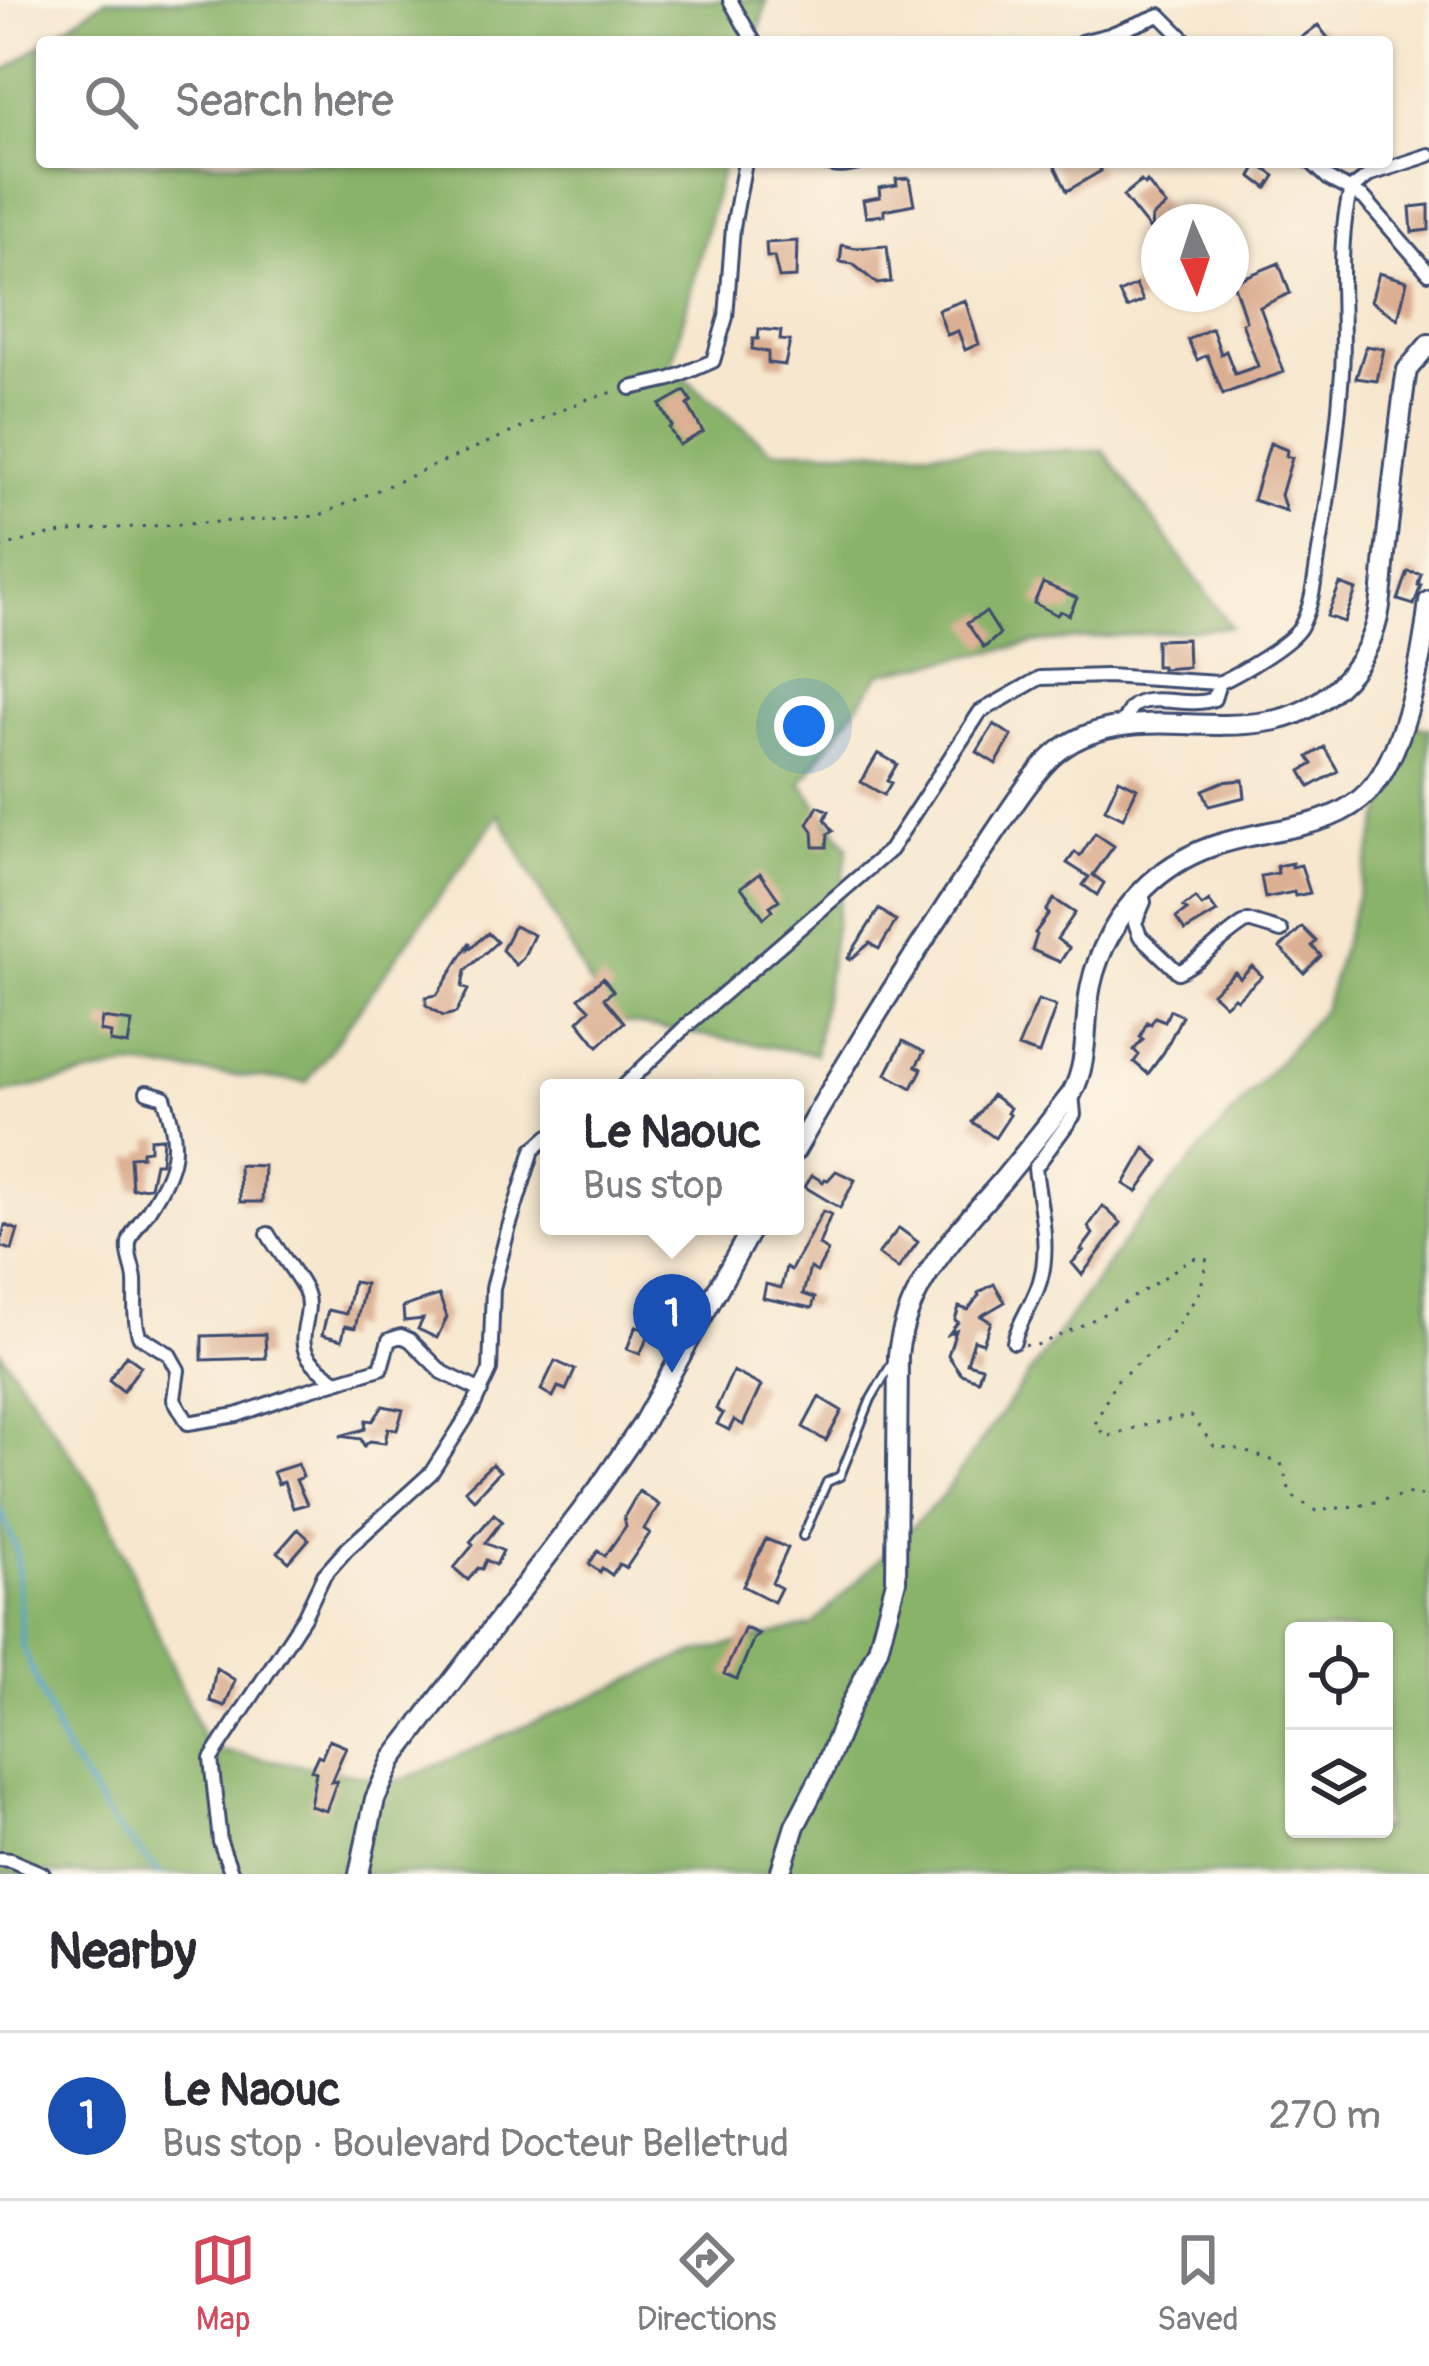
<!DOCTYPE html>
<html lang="en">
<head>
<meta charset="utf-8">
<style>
  :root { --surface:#fff; --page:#f7f7f7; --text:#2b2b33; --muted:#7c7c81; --line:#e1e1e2; --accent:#d1495b }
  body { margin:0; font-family:Pangolin,sans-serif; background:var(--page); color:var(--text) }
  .controls { position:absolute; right:36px; bottom:36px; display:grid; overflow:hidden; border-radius:12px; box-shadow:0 3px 9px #0004 }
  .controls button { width:108px; height:108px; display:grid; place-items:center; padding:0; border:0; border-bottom:3px solid var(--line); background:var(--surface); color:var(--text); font:60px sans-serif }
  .compass { position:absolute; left:1141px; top:204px; width:108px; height:108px; border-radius:50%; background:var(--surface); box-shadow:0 3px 9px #0004; rotate:177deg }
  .you { position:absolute; left:804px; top:726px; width:42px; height:42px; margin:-30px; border:9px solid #fff; border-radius:50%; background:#1a73e8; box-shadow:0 0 0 18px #1a73e833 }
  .badge { display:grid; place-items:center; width:78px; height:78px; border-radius:50%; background:var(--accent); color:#fff; font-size:39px; font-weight:700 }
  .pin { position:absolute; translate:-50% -99px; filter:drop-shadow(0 3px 6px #0008) }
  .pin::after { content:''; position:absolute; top:63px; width:42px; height:36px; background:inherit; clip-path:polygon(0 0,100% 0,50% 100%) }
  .popup { position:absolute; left:540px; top:1079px; width:264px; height:156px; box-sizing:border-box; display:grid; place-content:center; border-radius:12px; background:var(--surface); filter:drop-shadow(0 3px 9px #0005); font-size:39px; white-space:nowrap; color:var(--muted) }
  .popup b { font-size:45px; color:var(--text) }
  .popup::after { content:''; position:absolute; left:50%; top:100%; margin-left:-24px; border:24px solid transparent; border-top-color:var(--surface) }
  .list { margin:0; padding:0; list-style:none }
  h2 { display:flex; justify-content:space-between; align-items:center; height:156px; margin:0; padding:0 48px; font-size:51px }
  h2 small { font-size:39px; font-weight:400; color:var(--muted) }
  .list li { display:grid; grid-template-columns:78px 1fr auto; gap:36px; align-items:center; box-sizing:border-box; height:168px; padding:0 48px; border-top:3px solid var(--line) }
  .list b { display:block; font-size:45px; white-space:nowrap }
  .list p { margin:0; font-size:39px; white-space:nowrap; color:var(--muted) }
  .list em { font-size:39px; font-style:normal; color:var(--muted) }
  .icon { flex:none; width:66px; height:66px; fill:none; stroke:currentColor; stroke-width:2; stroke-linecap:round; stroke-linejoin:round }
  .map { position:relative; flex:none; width:1429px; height:1874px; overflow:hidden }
  .search { position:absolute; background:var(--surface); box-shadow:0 3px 9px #0004; left:36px; right:36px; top:36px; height:132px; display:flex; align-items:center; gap:30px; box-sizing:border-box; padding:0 42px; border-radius:12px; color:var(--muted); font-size:45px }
  .sheet { height:324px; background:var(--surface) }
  nav { display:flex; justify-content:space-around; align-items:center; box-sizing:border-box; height:168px; border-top:3px solid var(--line); background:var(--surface); font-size:33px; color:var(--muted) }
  nav a { display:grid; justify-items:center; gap:6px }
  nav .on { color:var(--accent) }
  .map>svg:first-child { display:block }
  .forest { fill:#8ab36a; stroke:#527164; stroke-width:3; fill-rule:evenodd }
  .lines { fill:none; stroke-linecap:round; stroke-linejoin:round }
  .stream { stroke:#56a4d0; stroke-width:4.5 }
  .building { fill:#dbaf92 }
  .lane-casing { stroke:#3c4b6f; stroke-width:12 }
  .street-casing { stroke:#3c4b6f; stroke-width:18 }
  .secondary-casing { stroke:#3c4b6f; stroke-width:24 }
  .path { stroke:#3c4b6f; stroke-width:3; stroke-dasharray:3 9; stroke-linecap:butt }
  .lane { stroke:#fff; stroke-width:6 }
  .street { stroke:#fff; stroke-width:12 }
  .secondary { stroke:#fff; stroke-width:18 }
</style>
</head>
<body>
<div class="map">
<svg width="1429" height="1874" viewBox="0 0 1429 1874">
  <rect width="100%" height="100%" fill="#fcf5e5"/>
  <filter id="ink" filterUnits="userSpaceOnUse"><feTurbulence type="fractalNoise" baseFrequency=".00833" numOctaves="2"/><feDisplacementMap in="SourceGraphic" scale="24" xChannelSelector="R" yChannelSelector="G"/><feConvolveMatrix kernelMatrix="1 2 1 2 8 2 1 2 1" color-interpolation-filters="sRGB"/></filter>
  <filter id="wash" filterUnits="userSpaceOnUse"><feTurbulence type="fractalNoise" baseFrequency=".004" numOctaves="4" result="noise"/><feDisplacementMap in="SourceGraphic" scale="48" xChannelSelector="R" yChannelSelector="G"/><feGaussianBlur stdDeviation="2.7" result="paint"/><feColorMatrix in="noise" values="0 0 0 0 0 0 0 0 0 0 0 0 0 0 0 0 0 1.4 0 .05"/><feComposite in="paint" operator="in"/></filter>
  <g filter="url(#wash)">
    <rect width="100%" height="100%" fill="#f7e7cf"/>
    <!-- forest -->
    <path class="forest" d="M 104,0 L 767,0 L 756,42 L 45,42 Z
      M 42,44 L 42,162 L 724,162 L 671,367 L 771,450 L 1104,451 L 1231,627 L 1040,642 L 881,673 L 801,783 L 848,847 L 815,1054 L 609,1020 L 499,814 L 307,1082 L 132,1066 L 0,1094 L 0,74 Z
      M 1408,725 L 1429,728 L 1429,1874 L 0,1874 L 0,1351 L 98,1494 L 208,1749 L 398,1782 L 685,1656 L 812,1625 L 940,1499 L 1135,1226 L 1324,1009 ZM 1294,1631 L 1384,1631 L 1384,1829 L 1294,1829 Z"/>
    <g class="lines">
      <!-- stream -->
      <path class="stream" d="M 0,1509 L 16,1548 L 22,1646 L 65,1750 L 113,1824 L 161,1874"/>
    </g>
    <g id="blocks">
      <!-- building -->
      <path class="building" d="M 1318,25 L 1331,42 L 1295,42 Z
        M 1053,162 L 1096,162 L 1101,171 L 1067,191 Z
        M 1258,164 L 1275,176 L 1267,188 L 1251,176 Z
        M 909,178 L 914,204 L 884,210 L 884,215 L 866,217 L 863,200 L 880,197 L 879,188 L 897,185 L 896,179 Z
        M 1141,181 L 1145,185 L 1147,182 L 1166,206 L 1152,217 L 1151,231 L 1123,196 Z
        M 1429,205 L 1429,230 L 1412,232 L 1410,207 Z
        M 797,241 L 796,277 L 779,278 L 774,257 L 767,257 L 766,243 Z
        M 842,245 L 855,248 L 887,246 L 891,282 L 877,284 L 853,264 L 840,262 Z
        M 1279,263 L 1290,293 L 1260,307 L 1284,372 L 1223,394 L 1207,355 L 1197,360 L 1188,340 L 1212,328 L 1221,354 L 1226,351 L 1235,374 L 1258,366 L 1242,323 L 1246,321 L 1233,282 Z
        M 1379,273 L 1407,281 L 1398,319 L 1371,301 Z
        M 1136,285 L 1143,301 L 1127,308 L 1119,293 Z
        M 965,300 L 979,344 L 965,350 L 958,331 L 947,335 L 938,310 Z
        M 759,329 L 781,331 L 780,340 L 790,341 L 785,365 L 768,363 L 768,352 L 752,349 L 753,339 L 758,339 Z
        M 1366,346 L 1384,349 L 1377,381 L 1356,378 Z
        M 685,391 L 692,402 L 688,405 L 703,432 L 679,445 L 669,428 L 672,426 L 660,405 Z
        M 1270,443 L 1287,450 L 1286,456 L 1292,458 L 1281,495 L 1286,511 L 1253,500 Z
        M 1408,572 L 1421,574 L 1418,585 L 1421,585 L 1414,605 L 1398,600 Z
        M 1043,583 L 1077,598 L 1069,615 L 1060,611 L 1057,615 L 1034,603 Z
        M 1340,584 L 1356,590 L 1344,622 L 1327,616 Z
        M 986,612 L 1000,634 L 984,648 L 967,623 Z
        M 1187,639 L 1188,667 L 1162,669 L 1162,666 L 1156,666 L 1156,640 Z
        M 994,724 L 1012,736 L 996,764 L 977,752 Z
        M 1324,747 L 1338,771 L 1310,787 L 1301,771 L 1313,764 L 1308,757 Z
        M 878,753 L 897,764 L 887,781 L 891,783 L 884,795 L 861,782 Z
        M 1119,779 L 1137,788 L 1123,818 L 1105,809 Z
        M 1243,780 L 1245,797 L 1209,806 L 1203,790 L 1222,782 Z
        M 818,806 L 829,811 L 825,819 L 833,831 L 828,834 L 827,847 L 814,847 L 813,831 L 808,824 Z
        M 1095,833 L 1114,846 L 1093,875 L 1104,883 L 1097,895 L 1083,885 L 1089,877 L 1067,863 L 1075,852 L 1080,856 Z
        M 1292,863 L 1292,867 L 1301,865 L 1310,893 L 1295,896 L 1294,892 L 1265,898 L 1261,876 L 1278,873 L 1277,866 Z
        M 760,873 L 779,900 L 770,906 L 773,910 L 764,918 L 741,887 Z
        M 1195,898 L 1202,906 L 1209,901 L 1217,912 L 1185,931 L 1176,918 L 1187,910 L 1183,907 Z
        M 1054,899 L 1075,913 L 1057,939 L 1069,948 L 1060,962 L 1032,950 L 1037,935 L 1035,933 L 1049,914 L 1046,911 Z
        M 879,909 L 896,921 L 879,949 L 870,943 L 850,960 L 848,958 Z
        M 514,926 L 534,935 L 523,958 L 516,965 L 502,950 Z
        M 1302,927 L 1316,941 L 1312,946 L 1321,956 L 1304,973 L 1280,948 Z
        M 488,933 L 497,942 L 465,971 L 462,987 L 468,990 L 456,1013 L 443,1016 L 426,1005 L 426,997 L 437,995 L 470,942 L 469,949 Z
        M 1252,966 L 1262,976 L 1237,999 L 1234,997 L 1225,1005 L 1212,993 L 1235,972 L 1240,978 Z
        M 603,978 L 613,991 L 604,998 L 624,1022 L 598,1046 L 578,1021 L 590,1009 L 579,998 Z
        M 1038,1000 L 1056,1006 L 1039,1054 L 1018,1047 Z
        M 1170,1010 L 1182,1016 L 1164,1052 L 1148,1074 L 1134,1062 L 1139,1055 L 1134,1050 L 1143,1039 L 1140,1037 L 1147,1022 L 1151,1024 L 1155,1017 L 1165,1021 Z
        M 102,1018 L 132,1022 L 128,1045 L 110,1042 L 111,1033 L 100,1031 Z
        M 903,1041 L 924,1052 L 916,1066 L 922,1069 L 912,1088 L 886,1074 Z
        M 992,1095 L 1010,1108 L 1007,1113 L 1010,1115 L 995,1138 L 972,1122 Z
        M 163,1138 L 161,1163 L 155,1163 L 150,1187 L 132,1189 L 130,1157 L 142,1156 L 142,1151 L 150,1150 L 150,1139 Z
        M 1145,1148 L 1159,1161 L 1137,1192 L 1124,1184 Z
        M 239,1165 L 264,1166 L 262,1202 L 240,1202 Z
        M 836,1171 L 855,1180 L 840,1208 L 805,1187 L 812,1175 L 823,1182 L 825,1179 L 828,1180 Z
        M 1103,1206 L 1121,1223 L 1082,1275 L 1072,1263 L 1083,1251 L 1081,1250 L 1093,1234 L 1088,1227 Z
        M 823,1211 L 831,1214 L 819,1245 L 828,1251 L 817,1272 L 810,1268 L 803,1294 L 815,1298 L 812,1308 L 763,1298 L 766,1284 L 781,1288 L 786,1267 L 791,1270 Z
        M 5,1225 L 18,1230 L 12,1250 L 0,1246 Z
        M 899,1228 L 918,1242 L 898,1269 L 878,1254 Z
        M 353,1282 L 365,1284 L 355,1328 L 345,1326 L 342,1340 L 322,1335 L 328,1310 L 346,1314 Z
        M 994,1284 L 1005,1302 L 981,1316 L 991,1322 L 983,1343 L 974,1340 L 967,1363 L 982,1367 L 978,1380 L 961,1374 L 948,1355 L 956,1331 L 949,1334 L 958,1322 L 955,1320 L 959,1307 L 968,1310 L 979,1295 L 978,1293 Z
        M 439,1295 L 447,1317 L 437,1338 L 418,1329 L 423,1319 L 404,1321 L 403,1307 Z
        M 636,1326 L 650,1332 L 640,1354 L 627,1349 Z
        M 265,1334 L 266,1358 L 202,1360 L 202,1336 Z
        M 126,1355 L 141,1366 L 123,1391 L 109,1380 Z
        M 555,1361 L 575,1370 L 566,1390 L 558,1387 L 553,1397 L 541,1390 Z
        M 733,1371 L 761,1386 L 743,1425 L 734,1420 L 729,1430 L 717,1424 L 723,1414 L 716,1409 Z
        M 819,1397 L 842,1411 L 826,1441 L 803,1427 Z
        M 383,1406 L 403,1410 L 397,1430 L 388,1428 L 385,1443 L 370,1441 L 364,1446 L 361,1439 L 340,1436 L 365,1429 L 366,1420 L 373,1421 Z
        M 298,1464 L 303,1477 L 296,1480 L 307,1504 L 293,1508 L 284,1482 L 278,1484 L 273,1472 Z
        M 492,1464 L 500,1471 L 474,1499 L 465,1490 Z
        M 639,1491 L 659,1505 L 644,1529 L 650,1533 L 626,1568 L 619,1564 L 612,1575 L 602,1568 L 600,1572 L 589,1564 L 598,1551 L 605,1556 L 626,1526 L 624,1517 Z
        M 494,1514 L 502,1521 L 485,1543 L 503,1551 L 496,1565 L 486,1560 L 482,1569 L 478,1568 L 468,1580 L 454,1568 L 473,1545 L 470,1542 Z
        M 298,1529 L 309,1539 L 289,1562 L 278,1552 Z
        M 766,1539 L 788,1548 L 772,1583 L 781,1588 L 774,1602 L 743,1586 Z
        M 745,1628 L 759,1634 L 753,1640 L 737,1679 L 724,1674 Z
        M 216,1668 L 235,1680 L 225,1706 L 210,1701 Z
        M 329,1740 L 346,1747 L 331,1782 L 337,1781 L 326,1811 L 310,1806 L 316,1772 L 311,1770 L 318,1755 L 322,1757 Z"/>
    </g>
  </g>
  <g filter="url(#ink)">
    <use href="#blocks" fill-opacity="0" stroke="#3c4b6f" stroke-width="3"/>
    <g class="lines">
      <defs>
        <path id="lane" d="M 803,1536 L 827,1482 L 840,1476 L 871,1399 L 892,1363"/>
        <path id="street" d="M 730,0 L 754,42
          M 1081,42 L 1109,35 L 1160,15 L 1187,42
          M 820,162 C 836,167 846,167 862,162
          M 1311,162 L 1329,179 L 1364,198 L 1429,273
          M 1351,189 L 1371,174 L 1429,155
          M 631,388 L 671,379 L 713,361 L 726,317 L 733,227 L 745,162
          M 1120,727 C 1121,725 1130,709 1131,708 C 1148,691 1190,709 1214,699 L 1219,683 C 1238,674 1292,644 1301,626 C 1314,602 1315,572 1320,546 C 1330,489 1338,430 1342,372 C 1346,312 1335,248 1351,189
          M 1141,892 L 1144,902 L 1135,923 L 1140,936 L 1178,972 C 1204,960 1222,936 1248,921 L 1281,931
          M 622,1088 L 685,1027 L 890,850 L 980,712 L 1040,678 L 1107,676 L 1219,683
          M 147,1092 L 164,1097 C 181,1149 177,1165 148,1211 C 142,1220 131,1232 129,1243 C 127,1256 134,1267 135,1280 C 136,1300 133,1316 139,1336 L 169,1354 L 178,1370 L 174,1399 L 188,1423 L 237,1415 L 301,1392 L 381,1368 L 389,1340 L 401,1336 L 410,1340 L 442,1372 L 481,1391
          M 268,1234 C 278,1252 298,1275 305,1291 C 315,1312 295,1336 308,1356 C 314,1366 327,1374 337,1381
          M 1014,1342 C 1019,1320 1034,1303 1040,1281 C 1051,1246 1039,1204 1035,1168 L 1074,1115 L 1072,1093
          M 0,1859 L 10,1860 L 43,1874
          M 232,1874 L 220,1842 L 211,1759 L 304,1617 L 324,1575 L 347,1549 L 431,1473 L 472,1409 L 490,1370 L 493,1288 L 508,1230 L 533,1150 L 549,1136"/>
        <path id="secondary" d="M 795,1151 C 852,1052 914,953 978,858 C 998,829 1029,777 1054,755 C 1089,724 1139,722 1183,724 C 1210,725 1238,726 1265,722 C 1320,715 1366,670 1378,617 C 1383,594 1383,568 1386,545 C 1392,491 1398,436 1405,382 L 1407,370 L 1429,344
          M 359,1874 L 375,1799 L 393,1759 L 596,1492 L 642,1425 L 753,1226
          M 780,1874 L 795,1826 L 824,1770 L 850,1707 L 878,1649 L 896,1581 L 898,1355 C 905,1286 958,1232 1002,1181 C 1026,1152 1049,1123 1072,1093 C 1090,1060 1083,1021 1091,985 C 1098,951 1119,914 1144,889 C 1185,848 1230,839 1285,829 C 1315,823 1346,815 1368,792 C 1405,754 1423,654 1429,601"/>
      </defs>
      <!-- lane casing -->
      <use href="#lane" class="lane-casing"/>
      <!-- street casing -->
      <use href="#street" class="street-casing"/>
      <!-- secondary casing -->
      <use href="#secondary" class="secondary-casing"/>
      <!-- path -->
      <path class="path" d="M 0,548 L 42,536 L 85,530 L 318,516 L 588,399 L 618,391
        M 1025,1345 L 1032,1347 C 1090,1324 1141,1296 1191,1258 L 1208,1260 L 1199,1293 L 1170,1337 L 1115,1382 L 1095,1424 L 1106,1437 L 1147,1424 L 1191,1416 L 1214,1446 L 1237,1449 L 1281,1463 L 1291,1495 L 1316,1511 L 1362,1505 L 1412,1493 L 1429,1498"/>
      <!-- lane -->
      <use href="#lane" class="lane"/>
      <!-- street -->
      <use href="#street" class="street"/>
      <!-- secondary -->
      <use href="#secondary" class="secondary"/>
    </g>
  </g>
</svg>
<div class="controls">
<button><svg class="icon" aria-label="locate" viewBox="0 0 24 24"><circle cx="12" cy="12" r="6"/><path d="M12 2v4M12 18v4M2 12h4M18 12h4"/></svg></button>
<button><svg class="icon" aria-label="layers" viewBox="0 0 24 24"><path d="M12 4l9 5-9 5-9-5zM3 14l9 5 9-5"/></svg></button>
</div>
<svg class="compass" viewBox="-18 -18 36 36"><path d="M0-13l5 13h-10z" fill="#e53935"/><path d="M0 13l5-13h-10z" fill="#7c7c81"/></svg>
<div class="you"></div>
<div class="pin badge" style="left:672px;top:1373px;background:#1a4fb4">1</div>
<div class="popup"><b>Le Naouc</b>Bus stop</div>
<div class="search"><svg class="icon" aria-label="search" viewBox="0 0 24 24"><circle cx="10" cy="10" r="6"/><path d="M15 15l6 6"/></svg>Search here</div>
</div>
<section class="sheet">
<h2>Nearby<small></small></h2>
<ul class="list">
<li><span class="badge" style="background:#1a4fb4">1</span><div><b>Le Naouc</b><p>Bus stop · Boulevard Docteur Belletrud</p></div><em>270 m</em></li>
</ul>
</section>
<nav>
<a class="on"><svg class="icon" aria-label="map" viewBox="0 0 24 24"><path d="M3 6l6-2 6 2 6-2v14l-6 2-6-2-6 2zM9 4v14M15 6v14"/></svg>Map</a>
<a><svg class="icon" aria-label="directions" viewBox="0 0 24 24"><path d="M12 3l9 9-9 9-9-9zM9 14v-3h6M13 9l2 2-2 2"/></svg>Directions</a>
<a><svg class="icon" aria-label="saved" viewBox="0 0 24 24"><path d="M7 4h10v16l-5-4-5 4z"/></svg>Saved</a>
</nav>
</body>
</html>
